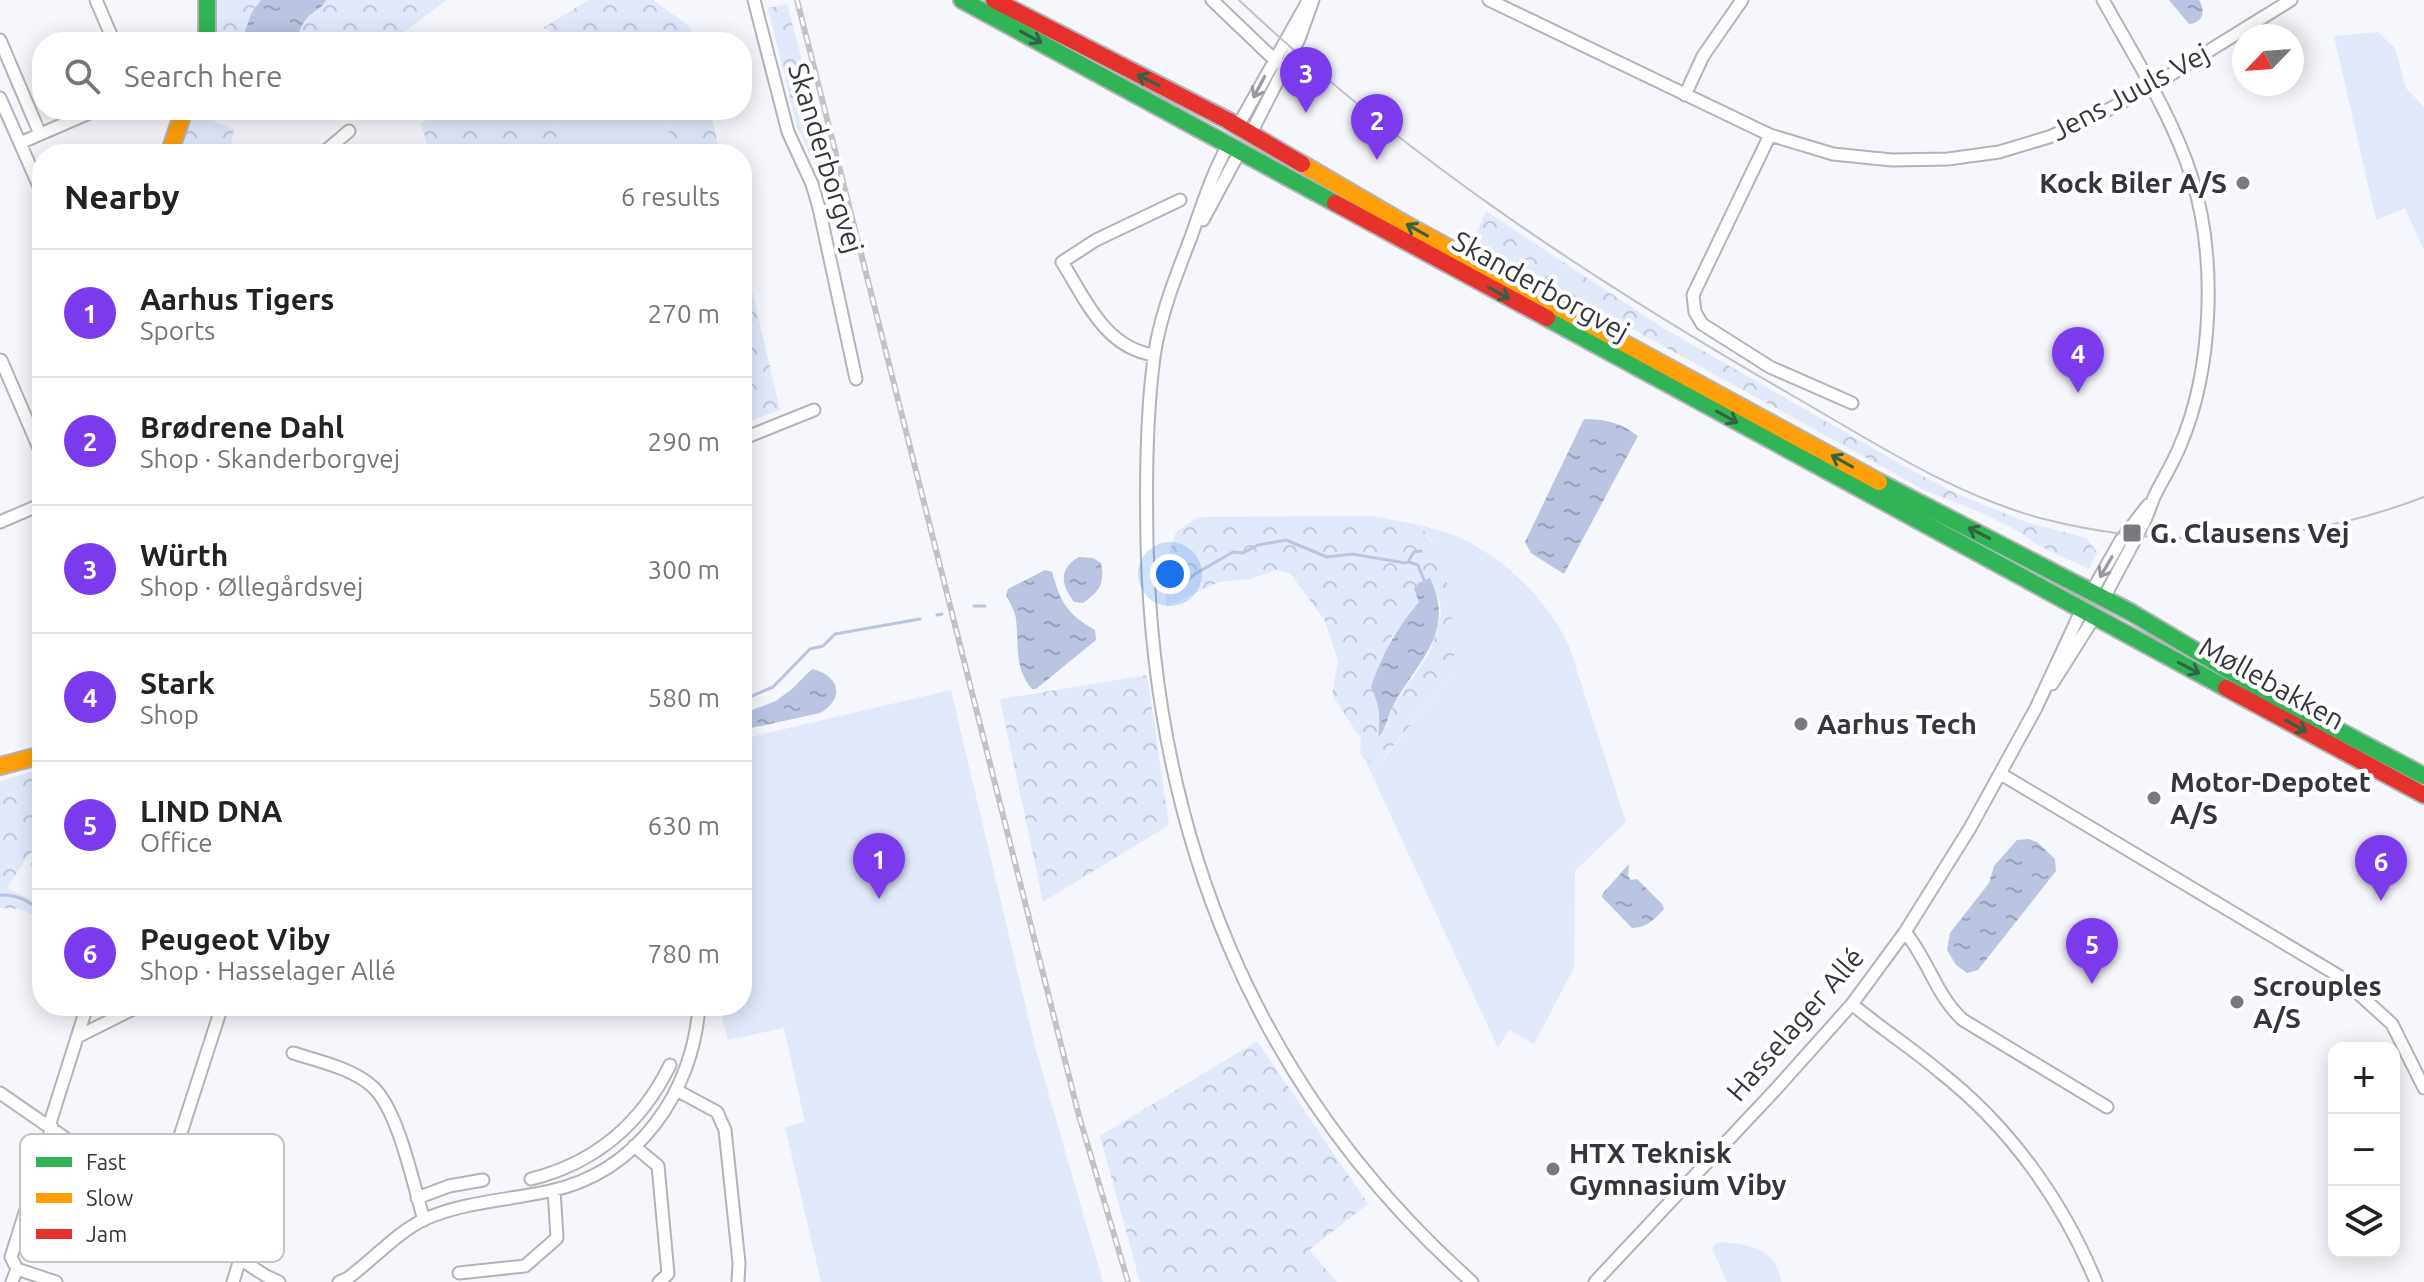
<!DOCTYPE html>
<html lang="en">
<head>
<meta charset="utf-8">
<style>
  :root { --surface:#fff; --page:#f2f2f2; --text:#222; --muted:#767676; --line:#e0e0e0; --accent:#7c3aed }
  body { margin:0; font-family:Ubuntu,sans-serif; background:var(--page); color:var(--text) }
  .controls { position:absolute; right:24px; bottom:24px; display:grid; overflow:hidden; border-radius:16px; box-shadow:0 4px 20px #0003 }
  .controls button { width:72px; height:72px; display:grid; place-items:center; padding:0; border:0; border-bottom:2px solid var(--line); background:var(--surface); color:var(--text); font:40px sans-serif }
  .compass { position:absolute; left:2232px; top:24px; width:72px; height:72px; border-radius:50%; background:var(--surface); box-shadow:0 4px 20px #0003; rotate:245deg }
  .you { position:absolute; left:1170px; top:574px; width:28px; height:28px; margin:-20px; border:6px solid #fff; border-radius:50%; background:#1a73e8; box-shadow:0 0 0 12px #1a73e833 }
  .badge { display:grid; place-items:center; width:52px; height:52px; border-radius:50%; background:var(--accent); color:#fff; font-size:26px; font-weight:700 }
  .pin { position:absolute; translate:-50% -66px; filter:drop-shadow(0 2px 4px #0008) }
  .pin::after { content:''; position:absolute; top:42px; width:28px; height:24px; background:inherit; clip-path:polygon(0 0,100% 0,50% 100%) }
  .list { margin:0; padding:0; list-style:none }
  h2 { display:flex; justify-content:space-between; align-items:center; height:104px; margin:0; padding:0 32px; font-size:34px }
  h2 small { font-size:26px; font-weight:400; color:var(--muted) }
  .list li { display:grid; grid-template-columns:52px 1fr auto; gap:24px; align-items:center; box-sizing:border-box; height:128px; padding:0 32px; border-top:2px solid var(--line) }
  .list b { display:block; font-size:30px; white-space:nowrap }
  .list p { margin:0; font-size:26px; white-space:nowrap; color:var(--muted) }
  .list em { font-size:26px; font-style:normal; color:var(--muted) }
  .icon { flex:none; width:44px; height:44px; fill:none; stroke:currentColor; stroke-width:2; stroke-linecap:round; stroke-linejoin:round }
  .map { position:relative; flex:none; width:2424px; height:1282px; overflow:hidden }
  .search { position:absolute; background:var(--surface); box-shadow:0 4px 20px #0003; left:32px; top:32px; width:720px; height:88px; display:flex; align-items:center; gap:20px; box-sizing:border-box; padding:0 28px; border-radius:32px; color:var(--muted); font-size:30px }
  .panel { position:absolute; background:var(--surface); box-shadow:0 4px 20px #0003; left:32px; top:144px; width:720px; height:872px; border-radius:32px }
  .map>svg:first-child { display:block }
  .grass { fill:#e2e9fb }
  .forest { fill:url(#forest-crowns); fill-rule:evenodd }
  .water { fill:url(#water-ripples) }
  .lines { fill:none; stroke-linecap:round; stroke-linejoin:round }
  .stream { stroke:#bbc5e1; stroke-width:3 }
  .street-casing { stroke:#b2b4b8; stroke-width:15 }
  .fast-casing { stroke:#b2b4b8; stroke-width:20 }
  .slow-casing { stroke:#b2b4b8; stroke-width:20 }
  .jam-casing { stroke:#b2b4b8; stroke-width:20 }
  .street { stroke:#fefeff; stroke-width:11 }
  .fast { stroke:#30b455; stroke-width:16 }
  .slow { stroke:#ff9f0a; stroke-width:16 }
  .jam { stroke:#e5322d; stroke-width:16 }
  .tram { stroke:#c2c2c4; stroke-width:2 }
  .rail-casing { stroke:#c2c2c4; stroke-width:6 }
  .rail { stroke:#fff; stroke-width:3; stroke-dasharray:9; stroke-linecap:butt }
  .oneway { stroke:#336245 }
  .oneway2 { stroke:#999a9e }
  .poi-dot { fill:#787a7f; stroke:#fff; stroke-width:3 }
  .labels { text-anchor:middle; stroke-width:8; stroke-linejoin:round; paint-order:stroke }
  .street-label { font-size:28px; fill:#34363c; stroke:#fff }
  .poi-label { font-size:28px; font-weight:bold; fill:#34363c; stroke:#fff; text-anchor:start }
  .key { fill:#fff; stroke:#c2c3c4; stroke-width:2 }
  .key-label { font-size:22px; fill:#34363c }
</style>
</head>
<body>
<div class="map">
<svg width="2424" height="1282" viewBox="0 0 2424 1282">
  <defs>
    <pattern id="forest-crowns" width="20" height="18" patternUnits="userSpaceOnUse" patternTransform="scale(2)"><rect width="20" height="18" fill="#e2e9fb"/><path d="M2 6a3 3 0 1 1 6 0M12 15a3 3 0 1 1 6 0" fill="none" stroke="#c2c8d8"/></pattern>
    <pattern id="water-ripples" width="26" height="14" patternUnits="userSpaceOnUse" patternTransform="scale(2)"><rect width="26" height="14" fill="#bbc5e1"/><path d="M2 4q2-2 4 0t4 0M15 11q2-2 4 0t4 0" fill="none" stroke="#99a1b8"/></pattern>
  </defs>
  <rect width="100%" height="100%" fill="#f6f7fc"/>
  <!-- grass -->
  <path class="grass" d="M 2378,32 L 2395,48 L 2406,88 L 2424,107 L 2424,251 L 2405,208 L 2376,220 L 2334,36 Z
    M 558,110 L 669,110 L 668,154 L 555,154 Z
    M 1420,525 C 1433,529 1449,532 1461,538 C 1507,561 1547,599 1569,646 L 1626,822 L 1575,871 L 1574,968 L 1534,1044 L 1509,1030 L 1498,1048 L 1366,762 L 1382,761 L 1455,670 L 1432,541 Z
    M 951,690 L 1036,1050 L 1103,1282 L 821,1282 L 785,1127 L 805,1122 L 784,1028 L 728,1040 L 719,1006 L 742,1006 L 742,739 Z
    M 1722,1242 C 1750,1245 1777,1248 1781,1282 L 1727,1282 L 1712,1248 L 1715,1244 Z"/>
  <!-- forest -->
  <path class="forest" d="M 214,0 L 447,0 L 391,42 L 214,42 L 217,25 Z
    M 588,0 L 653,0 L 690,27 L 694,42 L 572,42 L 543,28 Z
    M 787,4 L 834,180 L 822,178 L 797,127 L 768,8 Z
    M 194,110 L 217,110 L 214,121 L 234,129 L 230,154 L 179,154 Z
    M 444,110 L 558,110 L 555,154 L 430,154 L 421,123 Z
    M 669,110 L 710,110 L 720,154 L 668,154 Z
    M 1486,211 L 1660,326 L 1909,469 L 1957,494 L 2026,522 L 2086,538 L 2097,552 L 2089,569 L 2039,546 L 2018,531 L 1980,512 L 1926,491 L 1473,241 Z
    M 742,248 L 780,410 L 749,421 L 742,395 Z
    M 1372,516 L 1420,525 C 1455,573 1452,614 1455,670 L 1381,761 L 1366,762 L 1360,752 L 1361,739 L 1332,695 L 1338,661 L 1325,621 L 1290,573 L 1276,570 L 1250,579 L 1219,582 L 1166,607 L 1167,560 L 1176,532 L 1198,517 ZM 1423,579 L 1440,601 L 1441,612 L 1437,631 L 1429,654 L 1393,706 L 1386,728 L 1377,735 L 1380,723 L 1378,715 L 1383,656 L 1388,650 L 1391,638 L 1419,602 L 1414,589 Z
    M 1147,675 L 1169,825 L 1043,902 L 1000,699 Z
    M 42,769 L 42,843 L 28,856 L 7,888 L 42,905 L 42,920 L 20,909 L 0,908 L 0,781 Z
    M 1257,1041 L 1368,1204 L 1309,1250 L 1337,1282 L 1140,1282 L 1100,1136 Z"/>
  <!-- water -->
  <path class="water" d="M 261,0 L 326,0 C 321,10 314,10 307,18 C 300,25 300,34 295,42 L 245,42 L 243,37 L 251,14 Z
    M 2169,0 L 2199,0 C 2206,12 2203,22 2189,24 Z
    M 1584,419 C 1606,419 1621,423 1638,436 L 1564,574 L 1531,553 L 1525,542 Z
    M 1079,557 L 1093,558 L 1101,563 C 1105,584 1100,591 1083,603 L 1074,602 C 1061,585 1058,569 1079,557 Z
    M 1045,570 L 1052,572 C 1061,603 1066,613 1095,630 L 1096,640 L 1036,689 L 1032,689 C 1014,668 1019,645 1016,619 C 1015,611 1010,603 1006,595 L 1008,589 Z
    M 1430,578 C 1456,632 1419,659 1394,704 C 1387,716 1388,728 1378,737 C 1380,718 1380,705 1371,687 C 1382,654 1396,629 1419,602 L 1414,589 L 1418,583 Z
    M 812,669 C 839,675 846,698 820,713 L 742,730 L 742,714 L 776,701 L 793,688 Z
    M 2029,839 L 2037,842 L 2055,859 L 2056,871 L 1978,970 L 1967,973 L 1956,965 L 1947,950 L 1950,933 L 1989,883 L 1994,866 L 2017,840 Z
    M 1629,864 L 1628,876 L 1631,880 L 1637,879 L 1662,904 L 1664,909 C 1655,919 1646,928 1632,928 L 1602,897 L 1603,893 Z"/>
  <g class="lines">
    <!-- stream -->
    <path class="stream" d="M 1409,560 L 1414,552 L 1421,551
      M 1175,592 L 1195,574 L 1233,552 L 1243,553 L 1258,545 L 1286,540 L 1327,557 L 1352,554 L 1405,563 L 1409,562 L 1418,565 L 1424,580
      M 974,606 L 985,606
      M 937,615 L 942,614
      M 742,700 L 773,687 L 810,649 L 823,646 L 835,634 L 920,619
      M 0,895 C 17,894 28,901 42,911"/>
    <defs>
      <path id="street" d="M 96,0 L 114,42
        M 754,0 L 788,132 L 812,184 L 819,208 L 856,379
        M 1212,0 L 1278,63
        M 1489,0 L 1770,135 L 1833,154 L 1892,160 L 1948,159 L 1999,152 L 2049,137 L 2091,119 L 2157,83 L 2291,0
        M 2103,0 C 2135,58 2172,115 2192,178 C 2217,258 2213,369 2180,446 C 2173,463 2163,479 2155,495 C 2150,506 2147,518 2141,528 C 2129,552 2116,574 2104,598
        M 0,40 L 40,134
        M 1685,95 L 1703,56 L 1742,0
        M 0,98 L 42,193
        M 1238,126 L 1308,1
        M 1251,133 L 1299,39 L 1313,0
        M 1770,135 L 1693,295 L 1695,312 L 1702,324 L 1770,367 L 1852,403
        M 20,143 L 96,110
        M 1228,145 C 1212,174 1202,206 1191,237 C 1176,276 1160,315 1154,357 C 1146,418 1146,482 1147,544 C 1154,833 1253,1087 1472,1282
        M 322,154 L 349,131
        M 1203,220 L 1240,151
        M 1154,355 C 1105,348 1086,300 1062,262 L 1096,240 L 1180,200
        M 1,360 L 42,455
        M 742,439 L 814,410
        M 0,522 L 42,504
        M 2092,591 L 2121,540 L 2148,505
        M 2052,684 L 2095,616
        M 2001,774 L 2339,976 L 2392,1024 L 2424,1088
        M 39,864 L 42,865
        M 1905,932 C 1929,961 1935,994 1963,1020 L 2107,1107
        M 1852,1004 C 1880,1028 1912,1048 1940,1072 C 2009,1126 2063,1201 2096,1282
        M 77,1037 L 139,1006
        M 293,1053 C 318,1061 352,1068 373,1087 C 399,1112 413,1184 424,1220
        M 678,1091 L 717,1112 L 725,1130 L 739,1263 L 738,1282
        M 0,1093 L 240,1259 L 266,1276 L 279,1282
        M 49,1126 L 87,1006
        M 634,1146 L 658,1166 L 668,1274 L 659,1282
        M 531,1179 C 595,1163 641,1124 670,1065
        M 417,1198 L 449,1186 L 483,1180
        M 159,1201 L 222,1006
        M 17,1269 L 56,1282
        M 459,1273 L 525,1266 L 557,1238 L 554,1190
        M 12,1282 L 17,1269 L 11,1257 L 52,1127
        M 233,1282 L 240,1259
        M 339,1282 L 348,1278 C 374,1259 396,1233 425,1219 C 463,1202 509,1200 550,1191 C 638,1172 693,1092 699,1006
        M 1595,1282 L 1776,1089 L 1852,1004 L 1905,932 L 1970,828 L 2036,708 L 2082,609"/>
      <path id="fast" d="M 207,0 L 207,42
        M 962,0 L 1335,203
        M 1547,318 L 2226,688
        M 1879,482 L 2132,613 L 2253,685 L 2424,776"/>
      <path id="slow" d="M 169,154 L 184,110
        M 1302,164 L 1403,223 L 1879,482
        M 0,766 L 42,755"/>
      <path id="jam" d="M 994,0 L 1227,120 L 1302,164
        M 1335,203 L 1547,318
        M 2226,688 L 2424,795"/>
    </defs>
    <!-- street casing -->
    <use href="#street" class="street-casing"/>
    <!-- fast casing -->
    <use href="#fast" class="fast-casing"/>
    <!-- slow casing -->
    <use href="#slow" class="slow-casing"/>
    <!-- jam casing -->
    <use href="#jam" class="jam-casing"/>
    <!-- street -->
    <use href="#street" class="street"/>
    <!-- fast -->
    <use href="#fast" class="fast"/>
    <!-- slow -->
    <use href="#slow" class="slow"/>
    <!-- jam -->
    <use href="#jam" class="jam"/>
    <!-- tram -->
    <path class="tram" d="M 1239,0 C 1408,160 1595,282 1795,397 C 1875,443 1955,496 2044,519 C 2170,551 2302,544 2424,497"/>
    <defs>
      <path id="rail" d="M 797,0 L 1079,1116 L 1128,1282"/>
    </defs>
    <!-- rail casing -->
    <use href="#rail" class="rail-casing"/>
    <!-- rail -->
    <use href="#rail" class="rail"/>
  </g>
  <!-- one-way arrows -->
  <defs><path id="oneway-shaft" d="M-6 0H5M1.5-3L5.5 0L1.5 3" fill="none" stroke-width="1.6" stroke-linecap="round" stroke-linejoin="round" transform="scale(2)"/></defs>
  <g class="oneway">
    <use href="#oneway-shaft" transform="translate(1031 37) rotate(29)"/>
    <use href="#oneway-shaft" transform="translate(1148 80) rotate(-153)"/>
    <use href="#oneway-shaft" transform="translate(1417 230) rotate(-151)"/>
    <use href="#oneway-shaft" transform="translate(1499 293) rotate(29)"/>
    <use href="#oneway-shaft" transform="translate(1727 417) rotate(29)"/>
    <use href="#oneway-shaft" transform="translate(1842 461) rotate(-151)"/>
    <use href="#oneway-shaft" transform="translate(1979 533) rotate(-153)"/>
    <use href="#oneway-shaft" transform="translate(2189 668) rotate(28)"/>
    <use href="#oneway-shaft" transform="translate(2296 726) rotate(29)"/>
  </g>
  <g class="oneway2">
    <use href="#oneway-shaft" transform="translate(1259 87) rotate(118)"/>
    <use href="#oneway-shaft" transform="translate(2106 567) rotate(120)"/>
  </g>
  <!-- markers -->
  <g class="poi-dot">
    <circle cx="2243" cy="183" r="8"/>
    <rect x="2122" y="523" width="20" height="20" rx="4"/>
    <circle cx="1801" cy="724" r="8"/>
    <circle cx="2154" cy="798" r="8"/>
    <circle cx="2237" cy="1002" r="8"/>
    <circle cx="1553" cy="1169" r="8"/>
  </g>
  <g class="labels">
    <!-- street labels -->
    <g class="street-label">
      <text transform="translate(2130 92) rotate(-28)" y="10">Jens Juuls Vej</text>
      <text transform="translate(826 158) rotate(73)" y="10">Skanderborgvej</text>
      <text transform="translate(1541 286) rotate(29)" y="10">Skanderborgvej</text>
      <text transform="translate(2272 683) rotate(29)" y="10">Møllebakken</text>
      <text transform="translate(1795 1024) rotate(-49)" y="10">Hasselager Allé</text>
    </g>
    <!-- poi labels -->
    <g class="poi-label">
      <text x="2227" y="193" text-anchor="end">Kock Biler A/S</text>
      <text x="2150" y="543">G. Clausens Vej</text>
      <text x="1817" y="734">Aarhus Tech</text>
      <text x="2170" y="792">Motor-Depotet<tspan x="2170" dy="32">A/S</tspan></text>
      <text x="2253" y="996">Scrouples<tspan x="2253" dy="32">A/S</tspan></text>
      <text x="1569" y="1163">HTX Teknisk<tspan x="1569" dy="32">Gymnasium Viby</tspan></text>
    </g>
  </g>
  <!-- legend -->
  <rect x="20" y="1134" width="264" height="128" rx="12" class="key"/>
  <rect x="36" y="1157" width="36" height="10" fill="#30b455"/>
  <rect x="36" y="1193" width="36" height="10" fill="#ff9f0a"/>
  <rect x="36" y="1229" width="36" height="10" fill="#e5322d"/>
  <g class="key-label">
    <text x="86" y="1170">Fast</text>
    <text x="86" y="1206">Slow</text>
    <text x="86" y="1242">Jam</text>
  </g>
</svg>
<div class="controls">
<button>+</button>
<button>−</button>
<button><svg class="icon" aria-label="layers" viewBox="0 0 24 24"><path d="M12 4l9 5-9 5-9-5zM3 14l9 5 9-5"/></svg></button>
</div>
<svg class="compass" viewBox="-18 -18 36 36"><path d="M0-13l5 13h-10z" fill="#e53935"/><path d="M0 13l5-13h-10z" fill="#767676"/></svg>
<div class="you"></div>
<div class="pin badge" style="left:879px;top:899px">1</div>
<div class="pin badge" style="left:1377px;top:160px">2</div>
<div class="pin badge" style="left:1306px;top:113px">3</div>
<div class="pin badge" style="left:2078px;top:393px">4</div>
<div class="pin badge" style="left:2092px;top:984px">5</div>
<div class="pin badge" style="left:2381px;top:901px">6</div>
<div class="search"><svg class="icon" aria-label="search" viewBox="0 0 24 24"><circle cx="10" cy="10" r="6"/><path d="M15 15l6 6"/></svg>Search here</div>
<section class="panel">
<h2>Nearby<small>6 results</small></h2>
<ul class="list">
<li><span class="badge">1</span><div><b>Aarhus Tigers</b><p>Sports</p></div><em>270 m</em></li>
<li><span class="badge">2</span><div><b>Brødrene Dahl</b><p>Shop · Skanderborgvej</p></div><em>290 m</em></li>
<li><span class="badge">3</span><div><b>Würth</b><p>Shop · Øllegårdsvej</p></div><em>300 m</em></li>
<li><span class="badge">4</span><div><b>Stark</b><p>Shop</p></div><em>580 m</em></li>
<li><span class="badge">5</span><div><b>LIND DNA</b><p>Office</p></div><em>630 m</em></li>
<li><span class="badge">6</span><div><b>Peugeot Viby</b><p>Shop · Hasselager Allé</p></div><em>780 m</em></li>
</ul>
</section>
</div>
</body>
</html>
